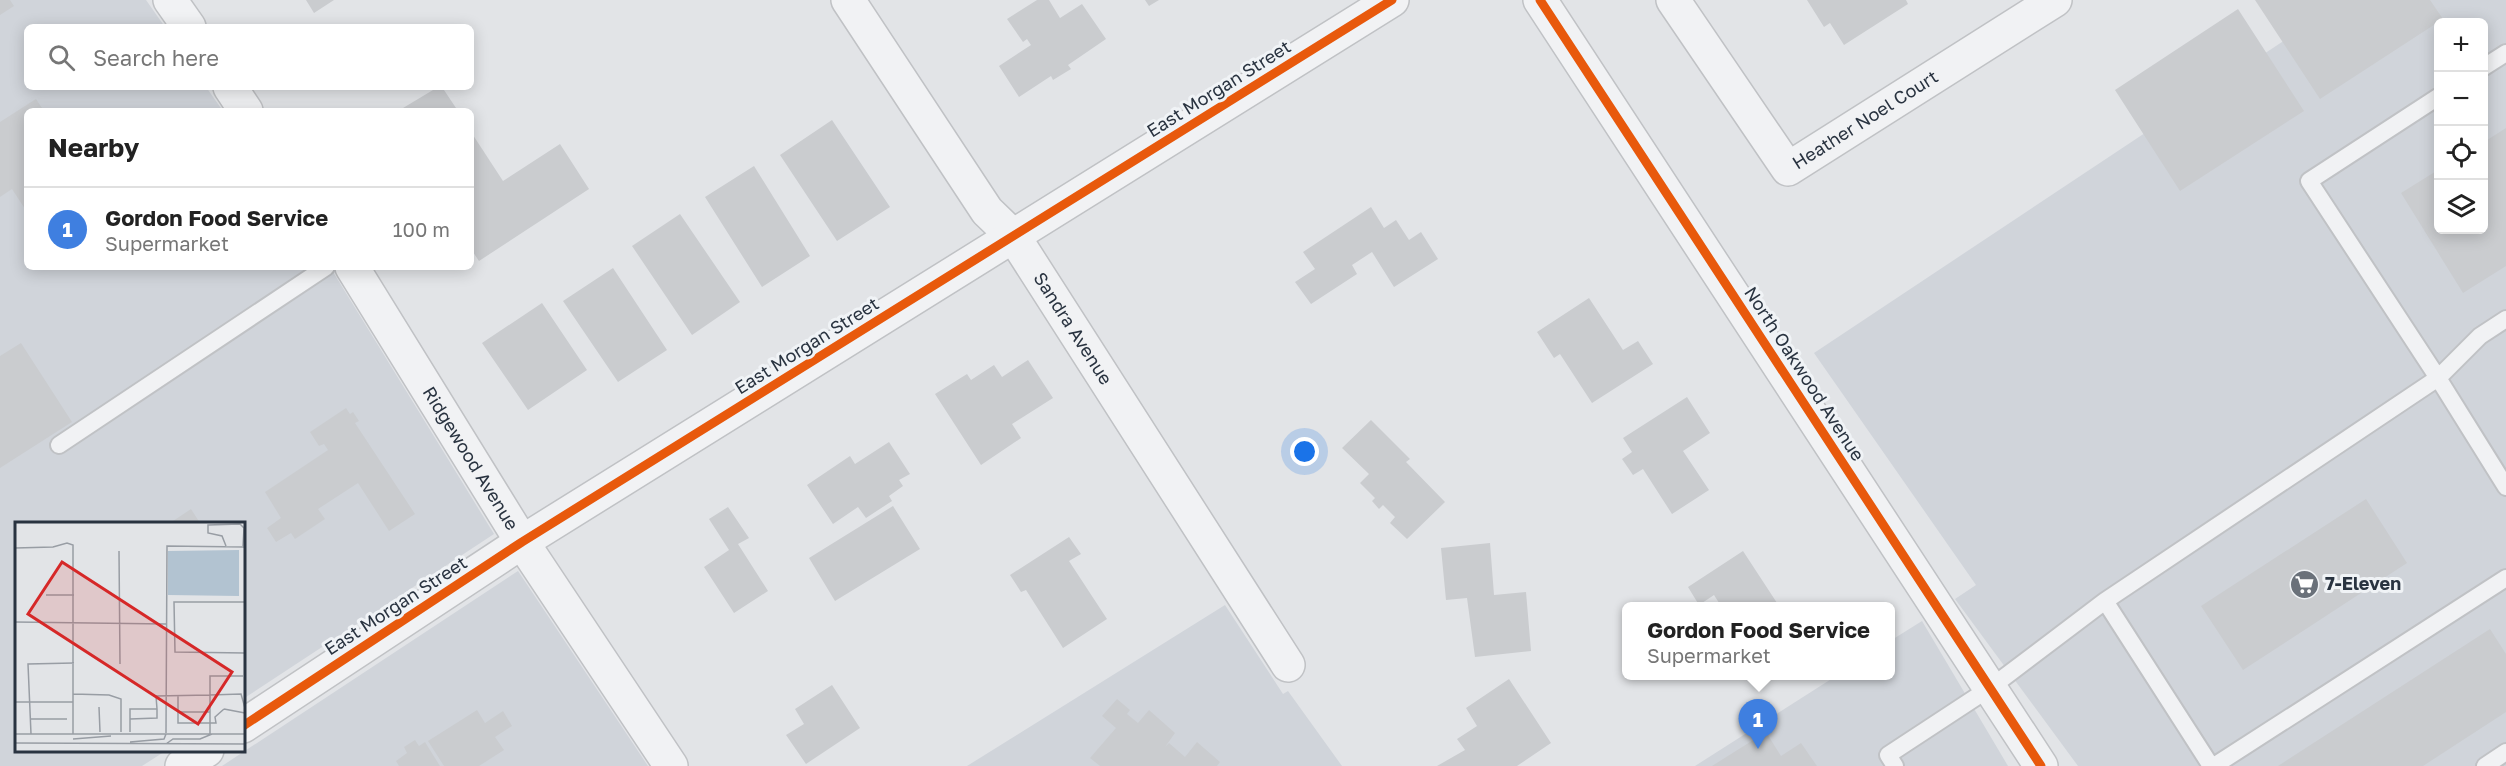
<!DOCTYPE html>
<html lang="en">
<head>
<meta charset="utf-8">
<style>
  :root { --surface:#fff; --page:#f2f2f2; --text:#222; --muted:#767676; --line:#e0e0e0; --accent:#6a717a }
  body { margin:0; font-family:"Golos Text",sans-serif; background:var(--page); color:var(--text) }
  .controls { position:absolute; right:18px; top:18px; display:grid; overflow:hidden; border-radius:9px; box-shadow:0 3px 15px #0003 }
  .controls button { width:54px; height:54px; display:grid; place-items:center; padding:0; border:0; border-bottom:2px solid var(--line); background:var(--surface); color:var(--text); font:30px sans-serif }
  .you { position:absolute; left:1305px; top:452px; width:21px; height:21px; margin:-15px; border:4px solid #fff; border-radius:50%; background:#1a73e8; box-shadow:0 0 0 9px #1a73e833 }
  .badge { display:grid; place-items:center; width:39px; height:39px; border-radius:50%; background:var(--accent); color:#fff; font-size:20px; font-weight:700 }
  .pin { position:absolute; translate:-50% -50px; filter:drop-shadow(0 2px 3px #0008) }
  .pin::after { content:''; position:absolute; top:32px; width:21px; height:18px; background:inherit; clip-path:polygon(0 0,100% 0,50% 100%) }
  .popup { position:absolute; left:1622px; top:602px; width:273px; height:78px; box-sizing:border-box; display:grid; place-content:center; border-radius:9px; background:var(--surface); filter:drop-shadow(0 2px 4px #0005); font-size:20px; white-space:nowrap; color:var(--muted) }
  .popup b { font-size:22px; color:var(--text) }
  .popup::after { content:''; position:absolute; left:50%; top:100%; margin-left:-12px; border:12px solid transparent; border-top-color:var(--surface) }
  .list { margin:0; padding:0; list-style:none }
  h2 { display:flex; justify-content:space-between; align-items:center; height:78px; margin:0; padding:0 24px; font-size:26px }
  h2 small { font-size:20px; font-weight:400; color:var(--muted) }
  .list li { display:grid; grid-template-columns:39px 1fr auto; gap:18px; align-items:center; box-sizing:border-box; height:84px; padding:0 24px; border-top:2px solid var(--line) }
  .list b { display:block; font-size:22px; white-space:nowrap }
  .list p { margin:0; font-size:20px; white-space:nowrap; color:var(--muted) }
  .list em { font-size:20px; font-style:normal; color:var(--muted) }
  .icon { flex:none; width:33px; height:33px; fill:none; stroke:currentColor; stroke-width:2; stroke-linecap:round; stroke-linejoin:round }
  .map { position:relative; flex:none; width:2506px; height:766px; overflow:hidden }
  .search { position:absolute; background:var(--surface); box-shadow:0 3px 15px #0003; left:24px; top:24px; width:450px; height:66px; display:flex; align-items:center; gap:15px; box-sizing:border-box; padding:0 21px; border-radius:9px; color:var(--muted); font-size:22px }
  .panel { position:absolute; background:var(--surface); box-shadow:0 3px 15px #0003; left:24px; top:108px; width:450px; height:162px; border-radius:9px }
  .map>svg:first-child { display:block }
  .built { fill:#d0d4da; fill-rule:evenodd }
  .building { fill:#cacccf }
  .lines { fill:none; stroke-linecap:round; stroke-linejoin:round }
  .service-casing { stroke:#c0c2c5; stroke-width:20 }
  .minor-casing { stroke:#c0c2c5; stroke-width:36 }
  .service { stroke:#f1f2f4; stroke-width:16 }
  .minor { stroke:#f1f2f4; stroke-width:33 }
  .cycleway-casing { stroke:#f0f3f6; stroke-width:13 }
  .cycleway { stroke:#e8590c; stroke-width:9 }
  .labels { text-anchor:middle; stroke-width:6; stroke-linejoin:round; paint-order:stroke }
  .street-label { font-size:18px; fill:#293340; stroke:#f0f3f6 }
  .poi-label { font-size:18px; font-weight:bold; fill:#293340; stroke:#f0f3f6; text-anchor:start }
  .inset-road { fill:none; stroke:#989da4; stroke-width:1.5 }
  .view { fill:#d62828; fill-opacity:0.15; stroke:#d62828; stroke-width:3 }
  .inset-edge { fill:none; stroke:#293340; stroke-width:3 }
</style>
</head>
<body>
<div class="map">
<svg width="2506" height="766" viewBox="0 0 2506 766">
  <rect width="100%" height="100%" fill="#e2e4e7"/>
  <!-- built -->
  <path class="built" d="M 0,0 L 146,0 L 165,27 L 27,27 L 27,87 L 206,87 L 223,111 L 27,111 L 27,267 L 330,267 L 494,534 L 243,699 L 243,523 L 16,523 L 16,750 L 167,750 L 142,766 L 0,766 Z
    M 2345,0 L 2506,0 L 2506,766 L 2078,766 L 1955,599 L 1976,585 L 1814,353 ZM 2438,22 L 2484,22 L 2484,230 L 2438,230 Z
    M 518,571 L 648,766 L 222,766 Z
    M 1225,605 L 1283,694 L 1288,691 L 1342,766 L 967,766 Z
    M 1922,621 L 2008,766 L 1695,766 L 1836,676 L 1890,676 L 1890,641 Z"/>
  <!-- building -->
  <path class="building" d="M 0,0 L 10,0 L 14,6 L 0,15 Z
    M 306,0 L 334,0 L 314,13 Z
    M 1037,0 L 1049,0 L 1060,18 L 1082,4 L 1106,39 L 1068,65 L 1071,69 L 1053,80 L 1051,76 L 1019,97 L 999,66 L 1031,45 L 1027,39 L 1023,42 L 1007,19 Z
    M 1145,0 L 1159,0 L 1149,6 Z
    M 1807,0 L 1906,0 L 1908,4 L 1844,45 L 1830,23 L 1824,27 Z
    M 2255,0 L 2430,0 L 2443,19 L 2320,99 Z
    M 2238,9 L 2304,111 L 2180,191 L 2115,90 Z
    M 438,87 L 442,87 L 458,111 L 398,111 Z
    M 36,99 L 44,111 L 27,111 L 27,212 L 12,189 L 0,197 L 0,122 Z
    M 832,120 L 890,207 L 837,241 L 780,155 Z
    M 2506,128 L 2506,266 L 2463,293 L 2401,193 L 2438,170 L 2438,230 L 2484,230 L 2484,142 Z
    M 471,132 L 503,181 L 560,144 L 589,189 L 479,261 L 471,249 Z
    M 754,166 L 810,256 L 762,287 L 705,197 Z
    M 1371,207 L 1384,228 L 1396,220 L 1409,240 L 1421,232 L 1438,259 L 1394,287 L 1372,252 L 1352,265 L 1357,274 L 1311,304 L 1295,282 L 1315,269 L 1303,252 Z
    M 680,214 L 740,302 L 692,335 L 632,246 Z
    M 613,268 L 667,350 L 618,382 L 563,301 Z
    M 1589,298 L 1623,350 L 1638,341 L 1653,364 L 1592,403 L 1560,354 L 1554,358 L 1537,332 Z
    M 542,303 L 587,370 L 528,410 L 482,343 Z
    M 21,343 L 72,422 L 0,468 L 0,356 Z
    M 1028,360 L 1053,398 L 1012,424 L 1021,438 L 981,465 L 935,394 L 967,374 L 971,380 L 994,365 L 1002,377 Z
    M 1687,397 L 1710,433 L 1683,451 L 1709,490 L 1672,514 L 1643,469 L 1633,475 L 1622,459 L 1632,452 L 1623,438 Z
    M 346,408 L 350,414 L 353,412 L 359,421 L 355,423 L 415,514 L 389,531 L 358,483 L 318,509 L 325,519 L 295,539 L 291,533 L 276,542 L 267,528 L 281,518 L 265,492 L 328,450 L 324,444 L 319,446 L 310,432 Z
    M 1371,420 L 1410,459 L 1406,462 L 1445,502 L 1407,539 L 1390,523 L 1395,517 L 1383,505 L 1379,509 L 1372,501 L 1375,498 L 1360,483 L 1369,474 L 1342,448 Z
    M 889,442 L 910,474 L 899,480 L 903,486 L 889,496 L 892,501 L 866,518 L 858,507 L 833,524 L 807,485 L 850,456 L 855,464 Z
    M 2366,499 L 2407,563 L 2243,670 L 2201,606 Z
    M 893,506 L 920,549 L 835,601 L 809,558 Z
    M 728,507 L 749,538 L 738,544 L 768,591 L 734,613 L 704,567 L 729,550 L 709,519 Z
    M 191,509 L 200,523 L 170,523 Z
    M 1069,537 L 1081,554 L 1069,561 L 1107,619 L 1063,648 L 1026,590 L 1021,592 L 1010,575 Z
    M 1490,543 L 1494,595 L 1526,592 L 1531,651 L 1475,657 L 1467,598 L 1446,600 L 1441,548 Z
    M 1743,551 L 1779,606 L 1721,606 L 1714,595 L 1699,605 L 1688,587 Z
    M 2490,629 L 2506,654 L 2506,712 L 2423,766 L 2278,766 Z
    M 1509,679 L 1551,743 L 1517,766 L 1437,766 L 1465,750 L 1457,739 L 1477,726 L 1466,708 Z
    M 832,685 L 860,728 L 806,764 L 786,735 L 804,724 L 795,709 Z
    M 1117,699 L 1130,710 L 1127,714 L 1138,723 L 1149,710 L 1175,733 L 1165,747 L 1169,743 L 1185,757 L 1197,742 L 1220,762 L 1217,766 L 1100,766 L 1090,758 L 1116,728 L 1102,716 Z
    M 477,710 L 485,723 L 503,711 L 512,726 L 495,737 L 504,750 L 479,766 L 444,766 L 428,741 Z
    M 1766,732 L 1781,756 L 1801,743 L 1817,766 L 1712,766 Z
    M 415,740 L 419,746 L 425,742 L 440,766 L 399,766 L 396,761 L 407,753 L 404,747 Z"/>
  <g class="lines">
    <defs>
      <path id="service" d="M 2484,67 L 2506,53
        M 2438,97 L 2309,181 L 2438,378 L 2480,336 L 2506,319
        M 59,445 L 326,267
        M 2105,601 L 2211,766
        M 1895,766 L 1888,755 L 1990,688 L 2105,601 L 2438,378 L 2506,487
        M 2214,766 L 2506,578
        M 2485,766 L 2506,752"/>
      <g id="minor">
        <path d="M 170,0 L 189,27"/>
        <path id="s1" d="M 848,0 L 987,211 L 1014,237 L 1288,665"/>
        <path d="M 1540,0 L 2041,766"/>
        <path id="s2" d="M 1673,0 L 1788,169 L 2055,0"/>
        <path d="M 230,87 L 246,111"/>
        <path id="s3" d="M 352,267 L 522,542 L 671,766"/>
        <path d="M 243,726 L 522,542 L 1392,0"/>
        <path d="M 182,766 L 207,750"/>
      </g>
    </defs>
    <!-- service casing -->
    <use href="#service" class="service-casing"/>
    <!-- minor casing -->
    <use href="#minor" class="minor-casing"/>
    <!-- service -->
    <use href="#service" class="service"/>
    <!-- minor -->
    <use href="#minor" class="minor"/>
    <defs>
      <path id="cycleway" d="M 1540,0 L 2041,766
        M 243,726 L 522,542 L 1392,0"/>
    </defs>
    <!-- cycleway casing -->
    <use href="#cycleway" class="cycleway-casing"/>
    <!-- cycleway -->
    <use href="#cycleway" class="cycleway"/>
  </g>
  <!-- icons -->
  <defs>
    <symbol id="supermarket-disc" viewBox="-11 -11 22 22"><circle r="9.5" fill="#6a717a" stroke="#f0f3f6"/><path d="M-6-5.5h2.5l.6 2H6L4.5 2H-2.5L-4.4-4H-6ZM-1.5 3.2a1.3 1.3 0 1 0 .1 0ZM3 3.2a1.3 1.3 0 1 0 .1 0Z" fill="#fff"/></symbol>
  </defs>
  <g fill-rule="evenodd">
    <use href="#supermarket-disc" x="2288" y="568" width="33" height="33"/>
  </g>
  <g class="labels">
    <!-- street labels -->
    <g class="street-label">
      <text transform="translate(1219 89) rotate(-32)" y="6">East Morgan Street</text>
      <text dy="6" stroke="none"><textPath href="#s2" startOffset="296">Heather Noel Court</textPath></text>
      <text dy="6" stroke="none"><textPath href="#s1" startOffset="399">Sandra Avenue</textPath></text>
      <text transform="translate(807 346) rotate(-32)" y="6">East Morgan Street</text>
      <text transform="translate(1804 374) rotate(57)" y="6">North Oakwood Avenue</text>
      <text dy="6" stroke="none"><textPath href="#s3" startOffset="225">Ridgewood Avenue</textPath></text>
      <text transform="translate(396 606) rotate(-33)" y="6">East Morgan Street</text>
    </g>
    <!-- poi labels -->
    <g class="poi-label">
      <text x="2325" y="590">7-Eleven</text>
    </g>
  </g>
  <!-- overview -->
  <g transform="translate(15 522)">
    <rect width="230" height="230" fill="#e2e4e7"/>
    <path d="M 224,28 L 224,74 L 153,73 L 153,29 Z" fill="#b2c3d1"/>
    <path class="inset-road" d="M 211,24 L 207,14 L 193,11 L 193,3 L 225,2 L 229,6 L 228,24M 0,26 L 38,25 L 52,21 L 58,23 L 58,212M 104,29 L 105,142M 31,73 L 59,73M 230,80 L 159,80 L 160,130 L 230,131M 0,100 L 151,102M 228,154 L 195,154 L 195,173 L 226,172 L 230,186M 58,172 L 94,173 L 106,177 L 106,210M 163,174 L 163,201 L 201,201 L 200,195 L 209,187M 0,180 L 58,180M 84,185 L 85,210M 209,187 L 230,191M 163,190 L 195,190M 16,197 L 52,197M 115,197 L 142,196 L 142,187M 115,210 L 115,187 L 142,187 L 141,174 L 195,173 L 195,212M 151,211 L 152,24 L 230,25M 0,212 L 230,212M 16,212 L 13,142 L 59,141M 58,217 L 96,214M 115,220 L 149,217 L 151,212M 0,221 L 230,222M 151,222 L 158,217 L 185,217 L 197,212"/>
    <path class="view" d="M 47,40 L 217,150 L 183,202 L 13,92 Z"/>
    <rect width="230" height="230" class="inset-edge"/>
  </g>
</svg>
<div class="controls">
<button>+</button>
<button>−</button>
<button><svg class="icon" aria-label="locate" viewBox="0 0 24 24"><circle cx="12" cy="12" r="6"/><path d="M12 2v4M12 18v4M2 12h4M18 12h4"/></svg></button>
<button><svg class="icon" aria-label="layers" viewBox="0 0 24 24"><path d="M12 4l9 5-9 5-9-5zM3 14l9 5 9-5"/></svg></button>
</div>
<div class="you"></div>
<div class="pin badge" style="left:1758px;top:749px;background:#3f7fe0">1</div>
<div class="popup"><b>Gordon Food Service</b>Supermarket</div>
<div class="search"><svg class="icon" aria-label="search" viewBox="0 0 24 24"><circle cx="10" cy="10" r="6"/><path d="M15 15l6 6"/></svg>Search here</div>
<section class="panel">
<h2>Nearby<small></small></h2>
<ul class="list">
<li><span class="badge" style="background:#3f7fe0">1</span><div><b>Gordon Food Service</b><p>Supermarket</p></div><em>100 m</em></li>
</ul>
</section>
</div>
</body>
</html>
